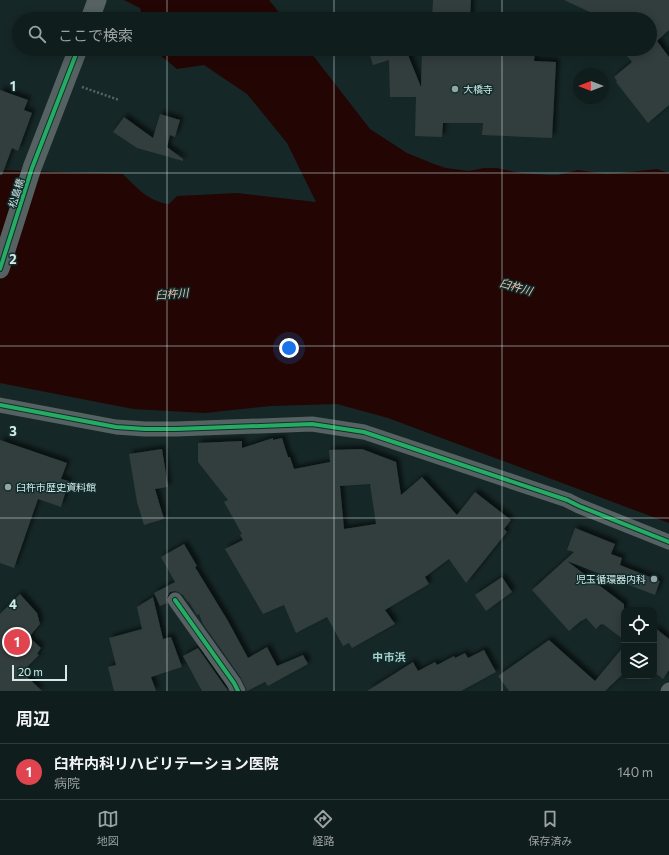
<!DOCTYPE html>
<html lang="ja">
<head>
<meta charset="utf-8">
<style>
  :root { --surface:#101d1d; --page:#192626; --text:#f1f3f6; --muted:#9ca2a4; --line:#303b3b; --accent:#93a5a4 }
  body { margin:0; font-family:Commissioner,"Noto Sans JP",sans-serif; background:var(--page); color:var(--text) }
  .controls { position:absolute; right:12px; bottom:12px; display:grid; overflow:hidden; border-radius:8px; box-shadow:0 2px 10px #0003 }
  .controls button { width:36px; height:36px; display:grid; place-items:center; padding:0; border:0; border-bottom:1px solid var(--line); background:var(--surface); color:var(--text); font:20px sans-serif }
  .compass { position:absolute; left:573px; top:68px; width:36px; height:36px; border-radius:50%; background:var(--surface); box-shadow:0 2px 10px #0003; rotate:270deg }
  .scale { position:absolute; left:12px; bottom:10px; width:55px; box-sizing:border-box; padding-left:4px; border:2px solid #d7e9e7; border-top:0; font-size:11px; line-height:14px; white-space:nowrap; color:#d7e9e7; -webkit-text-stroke:3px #0f2e2d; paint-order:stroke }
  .you { position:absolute; left:289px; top:348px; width:14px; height:14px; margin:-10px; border:3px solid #fff; border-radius:50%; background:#1a73e8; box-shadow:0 0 0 6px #1a73e833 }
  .badge { display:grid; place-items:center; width:26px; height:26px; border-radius:50%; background:var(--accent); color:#fff; font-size:13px; font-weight:700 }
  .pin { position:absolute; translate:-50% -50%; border:2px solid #fff; box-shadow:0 1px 4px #0006 }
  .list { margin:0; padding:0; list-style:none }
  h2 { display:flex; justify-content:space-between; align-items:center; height:52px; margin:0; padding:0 16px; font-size:17px }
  h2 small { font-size:13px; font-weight:400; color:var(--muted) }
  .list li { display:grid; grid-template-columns:26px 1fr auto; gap:12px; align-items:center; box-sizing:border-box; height:56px; padding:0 16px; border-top:1px solid var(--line) }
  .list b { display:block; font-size:15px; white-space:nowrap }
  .list p { margin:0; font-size:13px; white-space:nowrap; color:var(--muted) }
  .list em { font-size:13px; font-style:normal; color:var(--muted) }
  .icon { flex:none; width:22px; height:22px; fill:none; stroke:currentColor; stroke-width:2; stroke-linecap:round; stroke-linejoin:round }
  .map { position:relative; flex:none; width:669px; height:691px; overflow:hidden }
  .search { position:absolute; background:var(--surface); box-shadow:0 2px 10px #0003; left:12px; right:12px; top:12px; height:44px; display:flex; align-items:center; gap:10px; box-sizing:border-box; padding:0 14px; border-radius:22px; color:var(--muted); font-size:15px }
  .sheet { height:108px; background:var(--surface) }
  nav { display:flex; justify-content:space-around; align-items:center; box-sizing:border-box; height:56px; border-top:1px solid var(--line); background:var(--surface); font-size:11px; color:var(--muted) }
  nav a { display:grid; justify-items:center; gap:2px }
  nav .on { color:var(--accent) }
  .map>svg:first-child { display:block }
  .water { fill:#230604 }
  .building { fill:#303e3d; fill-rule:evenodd; filter:url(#shadow) }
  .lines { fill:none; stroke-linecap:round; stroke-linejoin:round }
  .path { stroke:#596564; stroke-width:2.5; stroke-dasharray:2 2; stroke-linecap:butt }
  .minor { stroke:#556261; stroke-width:15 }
  .tertiary { stroke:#556261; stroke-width:19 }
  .cycleway-casing { stroke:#0f2e2d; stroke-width:6 }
  .cycleway { stroke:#26ab63; stroke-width:4 }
  .grid { fill:none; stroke:#d7e9e7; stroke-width:1; stroke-opacity:0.55 }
  .poi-dot { fill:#93a5a4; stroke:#0f2e2d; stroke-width:1.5 }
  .labels { text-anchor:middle; stroke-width:3; stroke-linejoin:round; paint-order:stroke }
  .poi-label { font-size:10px; fill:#d7e9e7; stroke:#0f2e2d; text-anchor:start }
  .street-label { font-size:10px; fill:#d7e9e7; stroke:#0f2e2d }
  .water-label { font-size:11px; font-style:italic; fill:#f4c0ac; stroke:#0f2e2d }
  .neighbourhood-label { font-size:11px; font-weight:bold; fill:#accfcc; stroke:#0f2e2d }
  .grid-label { font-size:13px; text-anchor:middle; font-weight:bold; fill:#d7e9e7; stroke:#0f2e2d; stroke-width:3; stroke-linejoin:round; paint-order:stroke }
</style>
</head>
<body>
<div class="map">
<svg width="669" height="691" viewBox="0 0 669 691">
  <defs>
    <filter id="shadow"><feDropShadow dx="3.5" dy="-3.5" stdDeviation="2" flood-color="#0009"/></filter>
  </defs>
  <rect width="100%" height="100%" fill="#162727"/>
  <!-- water -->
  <path class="water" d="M 124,0 L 269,0 L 284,19 L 143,19 L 140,8 Z
    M 153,49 L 308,49 L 370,129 L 407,153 L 434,164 L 446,168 L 469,171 L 484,168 L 496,168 L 521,173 L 548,175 L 558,175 L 578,170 L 605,174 L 621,173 L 657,169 L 669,173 L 669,523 L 388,418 L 337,404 L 271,406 L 205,413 L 133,409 L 0,383 L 0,170 L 123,174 C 136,187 149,202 169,204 L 177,196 L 237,193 L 316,202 L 287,143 L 247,94 L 204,65 L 177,69 Z"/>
  <!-- building -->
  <path class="building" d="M 433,0 L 471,0 L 470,19 L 432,19 Z
    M 564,0 L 669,0 L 669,30 L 657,41 L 669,57 L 669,105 L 648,123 L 616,82 L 617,81 L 614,77 L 632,62 L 621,49 L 650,49 L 650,19 L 605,19 Z
    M 368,49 L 412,49 L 413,52 L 400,56 L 408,55 L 421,87 L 422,49 L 481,49 L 481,51 L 535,53 L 534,61 L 556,62 L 552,138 L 482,135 L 483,123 L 443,123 L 442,137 L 415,136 L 416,97 L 390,97 L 389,60 L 373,65 Z
    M 0,90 L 28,100 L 24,110 L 32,113 L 18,151 L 12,148 L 2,175 L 0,175 Z
    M 160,114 L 180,120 L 175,137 L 170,135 L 167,147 L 183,159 L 183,161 L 137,148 L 113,132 L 124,117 L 153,138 Z
    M 273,438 L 273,440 L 282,438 L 288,457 L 290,457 L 294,469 L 330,462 L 329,450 L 362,449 L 396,462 L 401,495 L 422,477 L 457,515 L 475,492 L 511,520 L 504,529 L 507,532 L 466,583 L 449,559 L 425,577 L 429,584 L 385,610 L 395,624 L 352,648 L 349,643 L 343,646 L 327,617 L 296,633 L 284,605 L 263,614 L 225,549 L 243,540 L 240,535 L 242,534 L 224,502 L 228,500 L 198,462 L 198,443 L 242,441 L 242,448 ZM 370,484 L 376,524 L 344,529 L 340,486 Z
    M 0,440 L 67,463 L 61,479 L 69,481 L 61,507 L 38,499 L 14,568 L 0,563 Z
    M 162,449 L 168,487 L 155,489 L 164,519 L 144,525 L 137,502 L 129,454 Z
    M 575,528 L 615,544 L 611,554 L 622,558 L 620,565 L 660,581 L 655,595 L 567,561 L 624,604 L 624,640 L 603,624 L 602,625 L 601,624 L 596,629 L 586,618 L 582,621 L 582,620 L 569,631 L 532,590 L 574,552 L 567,550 Z
    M 184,544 L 197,566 L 195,567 L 228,621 L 248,658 L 267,647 L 277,666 L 303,655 L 308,664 L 268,686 L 265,682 L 247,691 L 241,678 L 203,624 L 199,614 L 197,615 L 189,602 L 188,602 L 183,595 L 178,592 L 175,591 L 170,592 L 167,597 L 167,603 L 160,606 L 154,593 L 175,582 L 161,557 Z
    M 502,577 L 512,592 L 486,611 L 475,595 Z
    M 20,594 L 37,613 L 40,624 L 29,637 L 41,648 L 37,654 L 39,655 L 22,672 L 42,691 L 0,691 L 0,614 Z
    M 153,597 L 163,639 L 171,637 L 182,667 L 151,677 L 156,691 L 114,691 L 108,667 L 116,665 L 109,638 L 142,629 L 137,607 Z
    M 654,627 L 669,639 L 669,670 L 663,679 L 654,672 Z
    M 549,640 L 595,681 L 624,646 L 624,673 L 605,691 L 509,691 L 498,676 Z
    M 198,648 L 226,688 L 228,691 L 202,691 L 183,656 Z
    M 484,650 L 496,672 L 461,691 L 367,691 L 413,662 L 418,671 L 435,662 L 437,665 L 454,656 L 455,658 L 465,653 L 468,658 Z"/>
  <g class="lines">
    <!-- path -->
    <path class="path" d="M 82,87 L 119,100"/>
    <!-- minor -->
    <path class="minor" d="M 0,405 L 116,427 L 145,429 L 176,429 L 312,424 L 364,432 L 567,500 L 579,506 L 669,542
      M 175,600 L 234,683 L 238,691
      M 668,691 L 669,690"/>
    <!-- tertiary -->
    <path class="tertiary" d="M 90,19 L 97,0
      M 0,269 L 32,168 L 78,49"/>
    <defs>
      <path id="cycleway" d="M 0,269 L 32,168 L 78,49
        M 0,405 L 116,427 L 145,429 L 176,429 L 312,424 L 364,432 L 567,500 L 579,506 L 669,542
        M 175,600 L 234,683 L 238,691"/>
    </defs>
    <!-- cycleway casing -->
    <use href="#cycleway" class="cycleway-casing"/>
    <!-- cycleway -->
    <use href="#cycleway" class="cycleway"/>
  </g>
  <!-- grid -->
  <path class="grid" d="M 167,0 L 167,19M 334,0 L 334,19M 502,0 L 502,19M 167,49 L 167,691M 334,49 L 334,691M 502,49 L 502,691M 0,173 L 669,173M 0,346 L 669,346M 0,518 L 669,518"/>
  <!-- markers -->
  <g class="poi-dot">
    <circle cx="455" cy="89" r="4"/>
    <circle cx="8" cy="487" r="4"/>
    <circle cx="654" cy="579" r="4"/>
  </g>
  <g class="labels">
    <!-- poi labels -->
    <g class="poi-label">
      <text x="463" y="93">大橋寺</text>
      <text x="16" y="491">臼杵市歴史資料館</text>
      <text x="646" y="583" text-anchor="end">児玉循環器内科</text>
    </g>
    <!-- street labels -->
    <g class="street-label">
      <text transform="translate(16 193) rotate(-72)" y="4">松島橋</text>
    </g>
    <!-- water labels -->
    <g class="water-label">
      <text transform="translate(516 287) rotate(16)" y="4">臼杵川</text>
      <text transform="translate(172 294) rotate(-4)" y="4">臼杵川</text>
    </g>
    <!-- neighbourhood labels -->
    <g class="neighbourhood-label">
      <text x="389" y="661">中市浜</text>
    </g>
  </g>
  <g class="grid-label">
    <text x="13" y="91">1</text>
    <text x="13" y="264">2</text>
    <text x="13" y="436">3</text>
    <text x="13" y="609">4</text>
  </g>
</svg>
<div class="controls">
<button><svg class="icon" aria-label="locate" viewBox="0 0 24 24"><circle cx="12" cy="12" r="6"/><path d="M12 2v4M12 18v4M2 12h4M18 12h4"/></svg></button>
<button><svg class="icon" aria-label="layers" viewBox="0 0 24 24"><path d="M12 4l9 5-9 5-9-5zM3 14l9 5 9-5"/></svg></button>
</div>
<svg class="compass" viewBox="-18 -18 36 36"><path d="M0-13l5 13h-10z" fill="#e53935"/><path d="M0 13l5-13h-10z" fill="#9ca2a4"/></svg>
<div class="scale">20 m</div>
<div class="you"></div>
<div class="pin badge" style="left:17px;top:642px;background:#e0444e">1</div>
<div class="search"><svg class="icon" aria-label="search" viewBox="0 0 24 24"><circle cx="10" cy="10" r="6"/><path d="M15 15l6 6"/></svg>ここで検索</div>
</div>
<section class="sheet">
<h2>周辺<small></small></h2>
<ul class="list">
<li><span class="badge" style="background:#e0444e">1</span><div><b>臼杵内科リハビリテーション医院</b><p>病院</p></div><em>140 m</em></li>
</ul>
</section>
<nav>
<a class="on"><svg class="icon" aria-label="map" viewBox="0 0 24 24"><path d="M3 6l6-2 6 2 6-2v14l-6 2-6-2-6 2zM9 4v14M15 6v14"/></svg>地図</a>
<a><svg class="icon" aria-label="directions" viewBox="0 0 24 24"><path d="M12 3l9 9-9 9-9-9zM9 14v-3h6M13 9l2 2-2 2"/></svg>経路</a>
<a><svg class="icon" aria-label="saved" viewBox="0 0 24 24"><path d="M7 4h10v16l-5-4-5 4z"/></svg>保存済み</a>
</nav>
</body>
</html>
